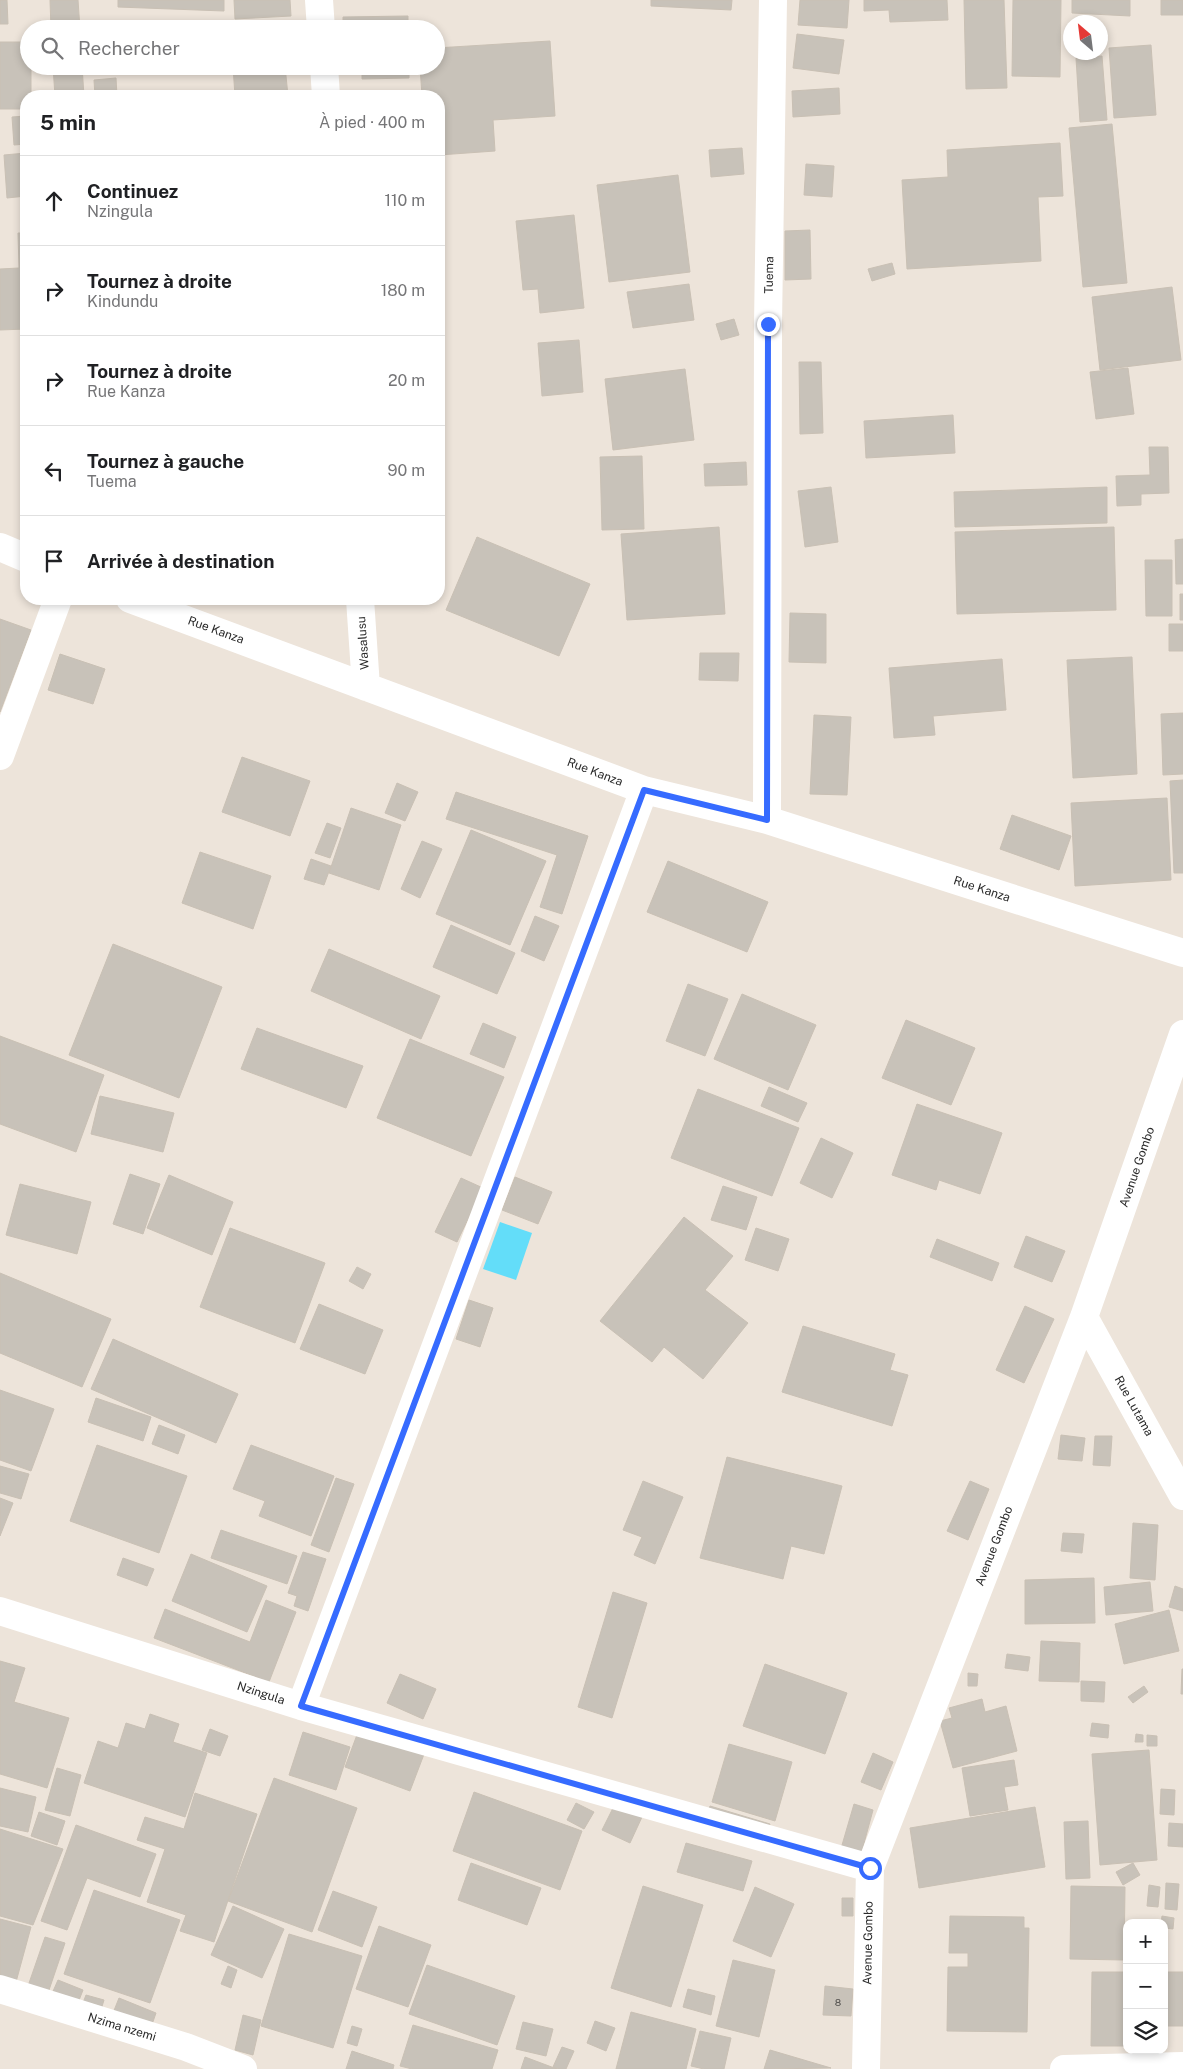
<!DOCTYPE html>
<html lang="fr">
<head>
<meta charset="utf-8">
<style>
  :root { --surface:#fff; --page:#f6f6f6; --text:#202124; --muted:#757577; --line:#e0e0e0 }
  body { margin:0; font-family:"Public Sans",sans-serif; background:var(--page); color:var(--text) }
  .controls { position:absolute; right:15px; bottom:15px; display:grid; overflow:hidden; border-radius:10px; box-shadow:0 2px 8px #0003 }
  .controls button { width:45px; height:45px; display:grid; place-items:center; padding:0; border:0; border-bottom:1px solid var(--line); background:var(--surface); color:var(--text); font:25px sans-serif }
  .compass { position:absolute; left:1063px; top:15px; width:45px; height:45px; border-radius:50%; background:var(--surface); box-shadow:0 2px 8px #0003; rotate:332deg }
  .stop { position:absolute; width:15px; height:15px; margin:-11px; border:4px solid #366bff; border-radius:50%; background:#fff }
  .stop.end { background:#366bff; border-color:#fff; box-shadow:0 1px 5px #0008 }
  .list { margin:0; padding:0; list-style:none }
  h2 { display:flex; justify-content:space-between; align-items:center; height:65px; margin:0; padding:0 20px; font-size:21px }
  h2 small { font-size:16px; font-weight:400; color:var(--muted) }
  .list li { display:grid; grid-template-columns:32px 1fr auto; gap:15px; align-items:center; box-sizing:border-box; height:90px; padding:0 20px; border-top:1px solid var(--line) }
  .list b { display:block; font-size:19px; white-space:nowrap }
  .list p { margin:0; font-size:16px; white-space:nowrap; color:var(--muted) }
  .list em { font-size:16px; font-style:normal; color:var(--muted) }
  .icon { flex:none; width:28px; height:28px; fill:none; stroke:currentColor; stroke-width:2; stroke-linecap:round; stroke-linejoin:round }
  .map { position:relative; flex:none; width:1183px; height:2069px; overflow:hidden }
  .search { position:absolute; background:var(--surface); box-shadow:0 2px 8px #0003; left:20px; top:20px; width:425px; height:55px; display:flex; align-items:center; gap:12px; box-sizing:border-box; padding:0 18px; border-radius:28px; color:var(--muted); font-size:19px }
  .panel { position:absolute; background:var(--surface); box-shadow:0 2px 8px #0003; left:20px; top:90px; width:425px; height:515px; border-radius:20px }
  .map>svg:first-child { display:block }
  .water { fill:#63ddf9 }
  .building { fill:#c8c2b9; stroke:#c9c0b4 }
  .lines { fill:none; stroke-linecap:round; stroke-linejoin:round }
  .minor { stroke:#fff; stroke-width:28 }
  .route { stroke:#366bff; stroke-width:6 }
  .labels { text-anchor:middle; stroke-width:4; stroke-linejoin:round; paint-order:stroke }
  .number-label { font-size:10px; fill:#52504e }
  .street-label { font-size:12px; fill:#2a2a2a; stroke:#fff }
</style>
</head>
<body>
<div class="map">
<svg width="1183" height="2069" viewBox="0 0 1183 2069">
  <rect width="100%" height="100%" fill="#ede4da"/>
  <!-- water -->
  <path class="water" d="M 500,1222 L 532,1233 L 516,1280 L 483,1269 Z"/>
  <!-- building -->
  <path class="building" d="M 0,0 L 7,0 L 8,24 L 0,24 Z
    M 50,0 L 78,0 L 80,29 L 51,29 Z
    M 118,0 L 224,0 L 224,11 L 118,7 Z
    M 234,0 L 290,0 L 291,16 L 235,19 Z
    M 651,0 L 732,0 L 731,10 L 651,6 Z
    M 800,0 L 849,0 L 847,28 L 798,25 Z
    M 864,0 L 947,0 L 948,20 L 890,22 L 889,10 L 864,11 Z
    M 964,0 L 1004,0 L 1007,88 L 966,89 Z
    M 1013,0 L 1061,0 L 1060,77 L 1012,76 Z
    M 1072,0 L 1130,0 L 1130,16 L 1072,13 Z
    M 1161,0 L 1183,0 L 1183,15 L 1161,15 Z
    M 408,16 L 408,29 L 343,29 L 343,17 Z
    M 797,34 L 844,40 L 839,74 L 793,68 Z
    M 550,41 L 555,116 L 493,120 L 495,151 L 439,155 L 439,96 L 422,96 L 420,66 L 436,66 L 436,48 Z
    M 0,42 L 29,42 L 29,66 L 31,66 L 31,96 L 26,96 L 26,109 L 0,109 Z
    M 1151,45 L 1156,115 L 1114,118 L 1109,48 Z
    M 1102,56 L 1107,120 L 1080,122 L 1076,58 Z
    M 53,66 L 82,66 L 84,96 L 55,96 Z
    M 233,66 L 285,66 L 288,96 L 235,96 Z
    M 344,66 L 409,66 L 409,78 L 362,79 L 362,70 L 344,71 Z
    M 116,78 L 117,96 L 95,96 L 94,80 Z
    M 839,88 L 840,114 L 793,117 L 792,91 Z
    M 232,94 L 232,96 L 201,96 Z
    M 408,94 L 409,96 L 380,96 Z
    M 26,116 L 26,144 L 14,145 L 12,117 Z
    M 1112,124 L 1127,283 L 1083,287 L 1069,128 Z
    M 1060,143 L 1063,196 L 1038,197 L 1041,261 L 907,269 L 902,180 L 948,177 L 947,150 Z
    M 742,148 L 744,174 L 711,177 L 709,150 Z
    M 26,153 L 26,196 L 7,198 L 4,155 Z
    M 806,164 L 834,166 L 832,197 L 804,195 Z
    M 678,175 L 690,272 L 609,282 L 597,185 Z
    M 574,215 L 584,308 L 540,313 L 538,289 L 523,290 L 516,221 Z
    M 810,230 L 811,279 L 785,280 L 785,231 Z
    M 18,233 L 26,233 L 26,329 L 0,330 L 0,269 L 19,268 Z
    M 892,263 L 895,274 L 872,281 L 868,269 Z
    M 689,284 L 694,320 L 633,328 L 627,292 Z
    M 1172,287 L 1181,360 L 1100,370 L 1092,297 Z
    M 734,319 L 739,335 L 721,340 L 716,324 Z
    M 579,340 L 583,392 L 542,396 L 538,343 Z
    M 799,362 L 821,362 L 823,433 L 800,434 Z
    M 1128,368 L 1134,414 L 1096,419 L 1090,372 Z
    M 685,369 L 694,440 L 613,450 L 605,379 Z
    M 953,415 L 955,453 L 866,458 L 864,421 Z
    M 1149,447 L 1168,447 L 1169,493 L 1141,494 L 1141,505 L 1117,506 L 1116,476 L 1150,475 Z
    M 642,456 L 644,529 L 602,530 L 600,457 Z
    M 746,462 L 747,485 L 705,486 L 704,464 Z
    M 831,487 L 838,542 L 805,547 L 798,491 Z
    M 1107,487 L 1107,523 L 955,527 L 954,492 Z
    M 719,527 L 725,614 L 627,620 L 621,534 Z
    M 1114,527 L 1116,610 L 957,614 L 955,532 Z
    M 477,537 L 590,584 L 559,656 L 446,610 Z
    M 1183,539 L 1183,584 L 1176,584 L 1175,540 Z
    M 1145,560 L 1172,560 L 1172,616 L 1146,616 Z
    M 1180,594 L 1183,594 L 1183,620 L 1180,620 Z
    M 790,613 L 826,614 L 826,663 L 789,662 Z
    M 0,619 L 31,630 L 0,712 Z
    M 1169,624 L 1183,624 L 1183,651 L 1169,651 Z
    M 700,653 L 739,653 L 738,681 L 699,680 Z
    M 60,654 L 105,669 L 93,704 L 48,690 Z
    M 1132,657 L 1137,774 L 1073,778 L 1067,660 Z
    M 1002,659 L 1006,710 L 933,716 L 935,735 L 894,738 L 889,668 Z
    M 1183,713 L 1183,774 L 1163,775 L 1161,714 Z
    M 814,715 L 851,717 L 847,795 L 810,794 Z
    M 242,757 L 310,781 L 290,836 L 222,812 Z
    M 1183,780 L 1183,873 L 1174,873 L 1170,781 Z
    M 397,783 L 418,792 L 405,821 L 385,813 Z
    M 456,792 L 588,836 L 562,914 L 540,907 L 557,855 L 446,819 Z
    M 1167,798 L 1171,880 L 1075,886 L 1071,803 Z
    M 351,808 L 401,825 L 379,890 L 329,873 Z
    M 1012,815 L 1071,836 L 1059,870 L 1000,849 Z
    M 327,823 L 341,828 L 330,858 L 315,853 Z
    M 471,830 L 546,861 L 510,945 L 436,914 Z
    M 422,841 L 442,849 L 420,898 L 401,889 Z
    M 200,852 L 271,876 L 253,929 L 182,903 Z
    M 311,859 L 331,866 L 324,885 L 304,879 Z
    M 668,861 L 768,902 L 747,952 L 647,912 Z
    M 535,916 L 559,926 L 544,961 L 521,951 Z
    M 451,925 L 515,953 L 497,994 L 433,967 Z
    M 113,944 L 222,987 L 179,1098 L 69,1055 Z
    M 329,949 L 440,996 L 421,1039 L 311,991 Z
    M 688,984 L 728,999 L 705,1056 L 666,1041 Z
    M 742,994 L 816,1025 L 788,1090 L 714,1059 Z
    M 906,1020 L 975,1048 L 951,1105 L 882,1078 Z
    M 483,1023 L 516,1037 L 504,1068 L 470,1054 Z
    M 257,1028 L 363,1066 L 346,1108 L 241,1069 Z
    M 0,1036 L 104,1075 L 76,1152 L 0,1124 Z
    M 410,1039 L 504,1077 L 471,1156 L 377,1118 Z
    M 769,1087 L 807,1103 L 798,1122 L 761,1106 Z
    M 698,1089 L 799,1128 L 772,1196 L 671,1158 Z
    M 100,1096 L 174,1113 L 163,1152 L 91,1134 Z
    M 917,1104 L 1002,1133 L 980,1194 L 939,1180 L 936,1190 L 892,1175 Z
    M 821,1138 L 853,1153 L 832,1198 L 800,1183 Z
    M 130,1174 L 160,1184 L 143,1234 L 113,1224 Z
    M 169,1175 L 233,1202 L 212,1255 L 147,1228 Z
    M 515,1177 L 552,1192 L 538,1224 L 502,1210 Z
    M 461,1178 L 483,1188 L 457,1242 L 435,1232 Z
    M 20,1184 L 91,1202 L 77,1254 L 6,1235 Z
    M 723,1186 L 757,1197 L 746,1230 L 711,1220 Z
    M 684,1217 L 733,1256 L 705,1290 L 748,1323 L 703,1379 L 664,1347 L 652,1362 L 600,1321 Z
    M 230,1228 L 325,1263 L 295,1343 L 200,1307 Z
    M 756,1228 L 789,1239 L 778,1271 L 745,1260 Z
    M 1026,1236 L 1065,1251 L 1052,1282 L 1014,1267 Z
    M 937,1239 L 999,1263 L 992,1281 L 930,1257 Z
    M 357,1267 L 371,1274 L 363,1289 L 349,1281 Z
    M 0,1273 L 111,1319 L 82,1387 L 0,1353 Z
    M 469,1300 L 493,1308 L 480,1347 L 456,1339 Z
    M 319,1304 L 383,1330 L 365,1374 L 300,1349 Z
    M 1025,1306 L 1054,1319 L 1024,1383 L 996,1370 Z
    M 803,1326 L 895,1354 L 890,1370 L 908,1375 L 892,1426 L 782,1392 Z
    M 113,1339 L 238,1394 L 216,1443 L 91,1389 Z
    M 0,1390 L 54,1409 L 31,1471 L 0,1460 Z
    M 96,1398 L 151,1417 L 143,1441 L 88,1422 Z
    M 159,1425 L 185,1435 L 178,1454 L 152,1444 Z
    M 1061,1435 L 1085,1438 L 1082,1461 L 1058,1459 Z
    M 1095,1436 L 1112,1436 L 1110,1466 L 1093,1465 Z
    M 97,1445 L 187,1476 L 159,1553 L 70,1521 Z
    M 251,1445 L 334,1476 L 311,1536 L 259,1516 L 265,1501 L 233,1489 Z
    M 727,1457 L 842,1486 L 824,1554 L 791,1546 L 783,1579 L 700,1558 Z
    M 0,1466 L 29,1474 L 21,1499 L 0,1493 Z
    M 336,1478 L 354,1484 L 329,1552 L 311,1545 Z
    M 643,1481 L 683,1497 L 655,1564 L 634,1555 L 642,1537 L 623,1530 Z
    M 970,1481 L 989,1489 L 968,1540 L 947,1531 Z
    M 0,1498 L 13,1503 L 0,1536 Z
    M 1133,1523 L 1158,1525 L 1155,1580 L 1130,1578 Z
    M 221,1530 L 297,1556 L 287,1584 L 211,1558 Z
    M 1063,1533 L 1084,1534 L 1082,1553 L 1061,1551 Z
    M 303,1552 L 326,1559 L 308,1611 L 294,1606 L 297,1596 L 288,1593 Z
    M 191,1554 L 267,1586 L 247,1632 L 172,1601 Z
    M 123,1558 L 154,1569 L 147,1586 L 117,1575 Z
    M 1094,1578 L 1095,1623 L 1025,1624 L 1025,1580 Z
    M 1150,1582 L 1153,1611 L 1106,1615 L 1104,1587 Z
    M 1175,1586 L 1183,1589 L 1183,1611 L 1169,1607 Z
    M 613,1592 L 647,1603 L 612,1718 L 578,1707 Z
    M 266,1600 L 296,1612 L 269,1682 L 154,1638 L 165,1609 L 250,1642 Z
    M 1169,1610 L 1179,1651 L 1124,1664 L 1115,1624 Z
    M 1041,1641 L 1080,1643 L 1079,1682 L 1039,1681 Z
    M 1007,1654 L 1030,1657 L 1028,1671 L 1005,1668 Z
    M 0,1661 L 25,1668 L 14,1702 L 69,1718 L 47,1788 L 0,1774 Z
    M 765,1664 L 847,1693 L 825,1754 L 743,1726 Z
    M 1182,1669 L 1183,1669 L 1183,1694 L 1181,1694 Z
    M 968,1673 L 978,1674 L 977,1686 L 968,1686 Z
    M 400,1674 L 436,1689 L 423,1719 L 387,1703 Z
    M 1081,1681 L 1105,1682 L 1104,1702 L 1081,1701 Z
    M 1144,1686 L 1148,1692 L 1133,1703 L 1128,1697 Z
    M 982,1699 L 985,1712 L 1006,1706 L 1017,1751 L 953,1768 L 940,1721 L 952,1718 L 949,1708 Z
    M 150,1714 L 179,1724 L 173,1742 L 207,1753 L 185,1817 L 84,1783 L 98,1741 L 118,1748 L 126,1723 L 145,1729 Z
    M 1092,1723 L 1109,1725 L 1108,1738 L 1090,1736 Z
    M 361,1724 L 426,1749 L 410,1791 L 345,1767 Z
    M 210,1729 L 228,1736 L 220,1756 L 202,1750 Z
    M 303,1732 L 350,1747 L 336,1790 L 289,1775 Z
    M 1136,1734 L 1143,1735 L 1143,1742 L 1135,1742 Z
    M 1147,1735 L 1157,1736 L 1157,1746 L 1147,1746 Z
    M 729,1744 L 792,1762 L 775,1821 L 712,1802 Z
    M 1149,1750 L 1157,1860 L 1100,1865 L 1092,1754 Z
    M 873,1753 L 893,1762 L 881,1790 L 861,1782 Z
    M 1014,1760 L 1018,1785 L 1004,1787 L 1008,1810 L 970,1816 L 962,1768 Z
    M 57,1768 L 81,1775 L 70,1816 L 45,1810 Z
    M 274,1778 L 357,1808 L 312,1932 L 228,1901 Z
    M 0,1788 L 36,1797 L 28,1832 L 0,1826 Z
    M 1161,1789 L 1175,1790 L 1174,1815 L 1160,1814 Z
    M 474,1792 L 582,1831 L 560,1890 L 453,1851 Z
    M 195,1793 L 257,1814 L 214,1942 L 180,1931 L 186,1915 L 147,1902 L 165,1849 L 137,1840 L 145,1817 L 184,1829 Z
    M 576,1803 L 594,1812 L 584,1829 L 567,1820 Z
    M 615,1804 L 642,1817 L 630,1843 L 602,1830 Z
    M 854,1804 L 873,1810 L 860,1858 L 840,1852 Z
    M 710,1806 L 770,1824 L 767,1834 L 707,1815 Z
    M 1035,1807 L 1045,1867 L 919,1888 L 910,1828 Z
    M 39,1812 L 65,1821 L 57,1845 L 31,1836 Z
    M 1088,1821 L 1090,1878 L 1066,1879 L 1064,1822 Z
    M 1169,1823 L 1183,1824 L 1183,1847 L 1168,1846 Z
    M 76,1825 L 156,1854 L 140,1897 L 87,1878 L 67,1930 L 41,1921 Z
    M 0,1829 L 63,1849 L 33,1925 L 0,1916 Z
    M 686,1843 L 752,1861 L 743,1891 L 677,1872 Z
    M 471,1863 L 541,1888 L 527,1925 L 458,1900 Z
    M 1133,1863 L 1140,1875 L 1123,1885 L 1116,1872 Z
    M 1166,1883 L 1179,1884 L 1177,1910 L 1165,1909 Z
    M 1149,1885 L 1160,1887 L 1158,1907 L 1147,1906 Z
    M 643,1886 L 703,1905 L 671,2007 L 611,1988 Z
    M 1071,1886 L 1125,1887 L 1124,1960 L 1070,1959 Z
    M 755,1887 L 794,1904 L 771,1957 L 733,1941 Z
    M 94,1890 L 180,1920 L 150,2003 L 64,1974 Z
    M 333,1891 L 377,1907 L 362,1947 L 318,1930 Z
    M 842,1898 L 853,1898 L 853,1916 L 842,1916 Z
    M 233,1906 L 284,1929 L 262,1978 L 211,1955 Z
    M 950,1916 L 1024,1917 L 1024,1928 L 1029,1928 L 1027,2032 L 947,2031 L 948,1967 L 968,1967 L 968,1953 L 949,1953 Z
    M 1162,1916 L 1174,1918 L 1173,1929 L 1164,1928 L 1164,1923 L 1161,1923 Z
    M 0,1919 L 31,1927 L 16,1982 L 0,1978 Z
    M 379,1926 L 431,1945 L 408,2007 L 356,1989 Z
    M 289,1934 L 362,1956 L 333,2048 L 261,2026 Z
    M 45,1937 L 65,1943 L 48,1993 L 28,1986 Z
    M 733,1960 L 775,1970 L 759,2037 L 716,2026 Z
    M 427,1965 L 515,1996 L 497,2045 L 409,2014 Z
    M 228,1966 L 237,1970 L 231,1988 L 221,1984 Z
    M 1092,1972 L 1127,1972 L 1127,2046 L 1091,2046 Z
    M 1164,1972 L 1183,1972 L 1183,2026 L 1164,2026 Z
    M 58,1980 L 83,1990 L 76,2008 L 50,1998 Z
    M 825,1986 L 853,1989 L 851,2016 L 823,2015 Z
    M 688,1989 L 715,1996 L 711,2015 L 683,2007 Z
    M 86,1995 L 104,2000 L 100,2013 L 81,2008 Z
    M 119,1998 L 156,2013 L 149,2033 L 111,2018 Z
    M 631,2012 L 696,2029 L 686,2069 L 616,2069 Z
    M 243,2015 L 261,2020 L 253,2055 L 235,2050 Z
    M 595,2021 L 615,2028 L 606,2051 L 587,2043 Z
    M 523,2022 L 553,2029 L 546,2056 L 516,2049 Z
    M 413,2025 L 498,2050 L 492,2069 L 412,2069 L 400,2066 Z
    M 352,2026 L 362,2029 L 357,2046 L 347,2043 Z
    M 700,2031 L 731,2038 L 724,2069 L 704,2069 L 691,2066 Z
    M 562,2047 L 574,2051 L 566,2069 L 558,2069 L 553,2067 Z
    M 770,2050 L 831,2068 L 764,2069 Z
    M 352,2051 L 394,2065 L 393,2069 L 346,2069 Z
    M 525,2057 L 557,2069 L 521,2069 Z"/>
  <g class="lines">
    <!-- minor -->
    <path class="minor" d="M 319,0 L 321,29
      M 324,66 L 326,96
      M 0,547 L 26,558
      M 130,599 L 644,790 L 767,820 L 1183,953
      M 360,599 L 366,687
      M 0,756 L 58,599
      M 767,820 L 768,324 L 773,0
      M 1084,1317 L 1183,1496
      M 0,1611 L 301,1706 L 870,1868
      M 301,1706 L 644,790
      M 0,1989 L 186,2047 L 243,2069
      M 866,2069 L 870,1868 L 1084,1317 L 1183,1034
      M 1064,2069 L 1183,2066"/>
  </g>
  <g class="lines">
    <!-- route -->
    <path class="route" d="M 768,324 L 767,820 L 644,790 L 301,1706 L 870,1868"/>
  </g>
  <g class="labels">
    <!-- number labels -->
    <g class="number-label">
      <text x="838" y="2006">8</text>
    </g>
    <!-- street labels -->
    <g class="street-label">
      <text transform="translate(769 275) rotate(-89)" y="4">Tuema</text>
      <text transform="translate(216 630) rotate(20)" y="4">Rue Kanza</text>
      <text transform="translate(363 643) rotate(-94)" y="4">Wasalusu</text>
      <text transform="translate(595 772) rotate(21)" y="4">Rue Kanza</text>
      <text transform="translate(982 889) rotate(18)" y="4">Rue Kanza</text>
      <text transform="translate(1137 1167) rotate(-71)" y="4">Avenue Gombo</text>
      <text transform="translate(1134 1406) rotate(61)" y="4">Rue Lutama</text>
      <text transform="translate(994 1546) rotate(-69)" y="4">Avenue Gombo</text>
      <text transform="translate(261 1693) rotate(18)" y="4">Nzingula</text>
      <text transform="translate(868 1943) rotate(-89)" y="4">Avenue Gombo</text>
      <text transform="translate(122 2027) rotate(17)" y="4">Nzima nzemi</text>
    </g>
  </g>
</svg>
<div class="controls">
<button>+</button>
<button>−</button>
<button><svg class="icon" aria-label="layers" viewBox="0 0 24 24"><path d="M12 4l9 5-9 5-9-5zM3 14l9 5 9-5"/></svg></button>
</div>
<svg class="compass" viewBox="-18 -18 36 36"><path d="M0-13l5 13h-10z" fill="#e53935"/><path d="M0 13l5-13h-10z" fill="#757577"/></svg>
<div class="stop" style="left:870px;top:1868px"></div>
<div class="stop end" style="left:768px;top:324px"></div>
<div class="search"><svg class="icon" aria-label="search" viewBox="0 0 24 24"><circle cx="10" cy="10" r="6"/><path d="M15 15l6 6"/></svg>Rechercher</div>
<section class="panel">
<h2>5 min<small>À pied · 400 m</small></h2>
<ul class="list">
<li><svg class="icon" aria-label="ahead" viewBox="0 0 24 24"><path d="M12 20V5M6 11l6-6 6 6"/></svg><div><b>Continuez</b><p>Nzingula</p></div><em>110 m</em></li>
<li><svg class="icon" aria-label="right" viewBox="0 0 24 24"><path d="M7 20v-9h11M14 6l5 5-5 5"/></svg><div><b>Tournez à droite</b><p>Kindundu</p></div><em>180 m</em></li>
<li><svg class="icon" aria-label="right" viewBox="0 0 24 24"><path d="M7 20v-9h11M14 6l5 5-5 5"/></svg><div><b>Tournez à droite</b><p>Rue Kanza</p></div><em>20 m</em></li>
<li><svg class="icon" aria-label="left" viewBox="0 0 24 24"><path d="M17 20v-9H6M10 6l-5 5 5 5"/></svg><div><b>Tournez à gauche</b><p>Tuema</p></div><em>90 m</em></li>
<li><svg class="icon" aria-label="arrive" viewBox="0 0 24 24"><path d="M6 21V4h12l-3 4 3 4H6"/></svg><div><b>Arrivée à destination</b></div></li>
</ul>
</section>
</div>
</body>
</html>
